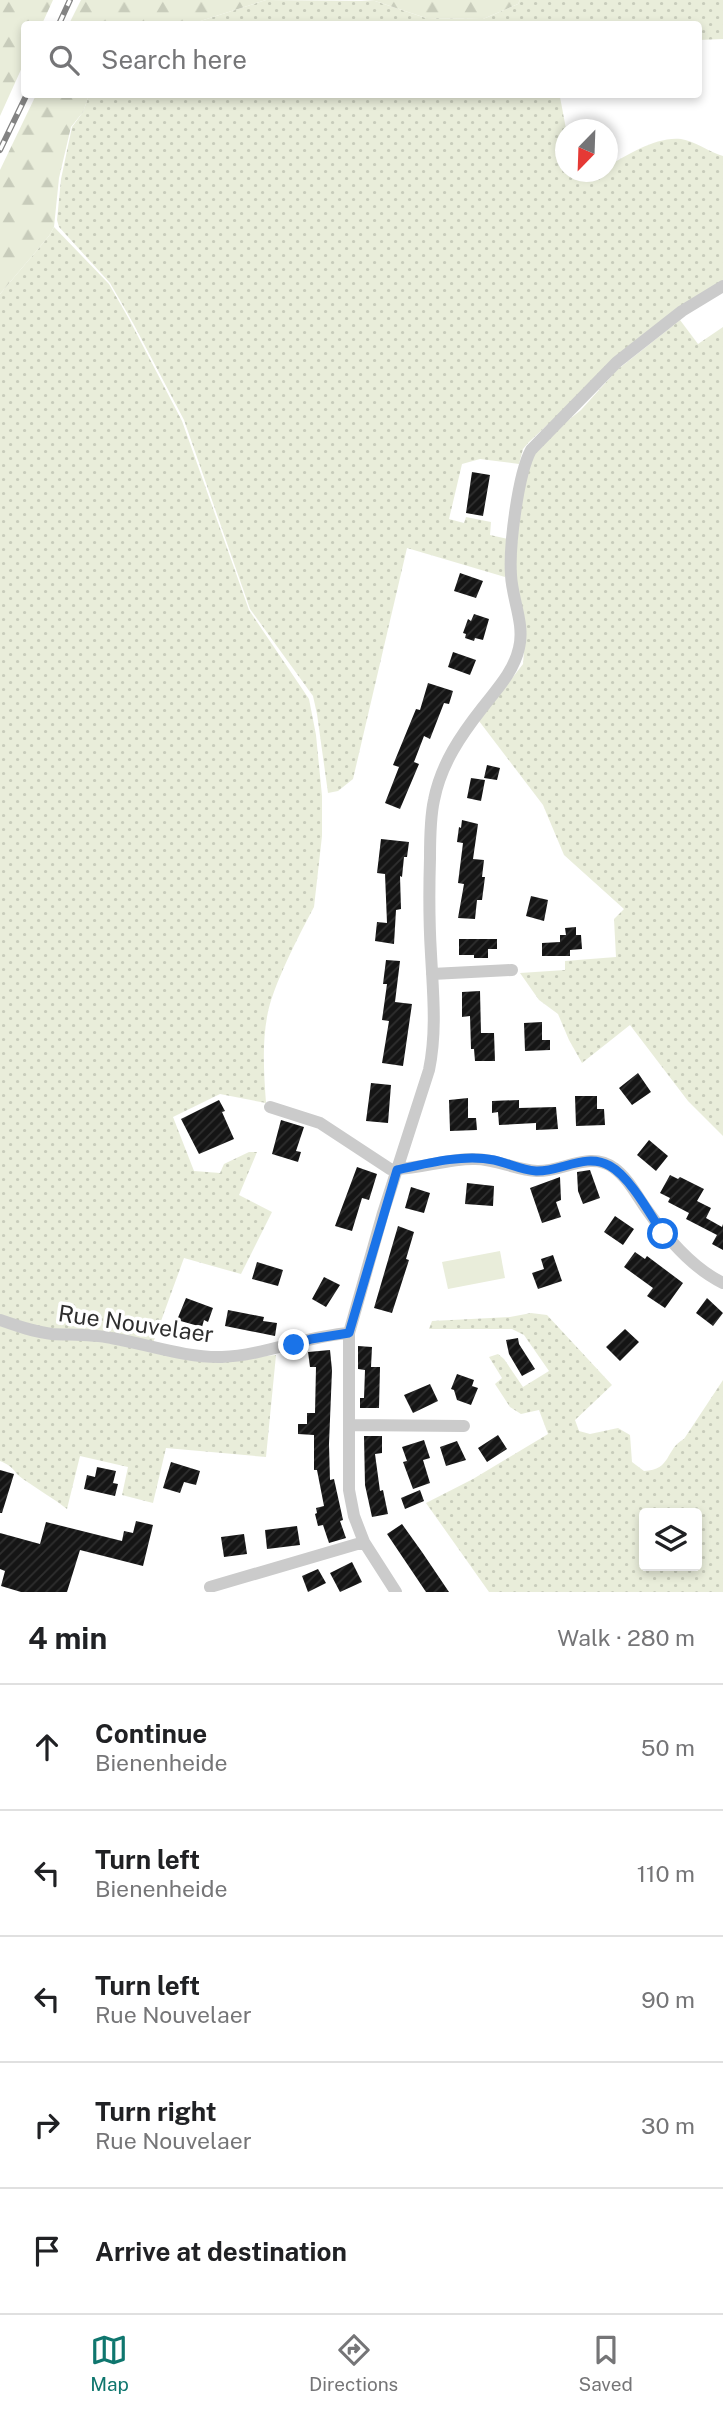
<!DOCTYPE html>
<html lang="en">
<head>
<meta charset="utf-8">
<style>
  :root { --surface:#fff; --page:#f6f6f6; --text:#202124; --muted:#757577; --line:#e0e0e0; --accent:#0f766e }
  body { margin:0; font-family:"Public Sans",sans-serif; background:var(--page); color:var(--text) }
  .controls { position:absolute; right:21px; bottom:21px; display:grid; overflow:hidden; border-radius:7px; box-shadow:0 4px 10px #0003 }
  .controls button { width:63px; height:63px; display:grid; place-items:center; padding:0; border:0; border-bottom:2px solid var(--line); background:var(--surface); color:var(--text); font:35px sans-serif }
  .compass { position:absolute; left:555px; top:119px; width:63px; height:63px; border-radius:50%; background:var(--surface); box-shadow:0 4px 10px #0003; rotate:203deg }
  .stop { position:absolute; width:21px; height:21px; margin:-16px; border:5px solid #1a73e8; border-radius:50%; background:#fff }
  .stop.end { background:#1a73e8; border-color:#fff; box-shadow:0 2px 7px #0008 }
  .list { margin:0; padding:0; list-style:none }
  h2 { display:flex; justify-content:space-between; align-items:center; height:91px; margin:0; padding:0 28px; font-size:30px }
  h2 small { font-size:23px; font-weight:400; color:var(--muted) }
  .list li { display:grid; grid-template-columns:46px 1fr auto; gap:21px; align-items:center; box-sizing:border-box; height:126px; padding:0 28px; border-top:2px solid var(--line) }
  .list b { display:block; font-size:26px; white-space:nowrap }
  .list p { margin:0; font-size:23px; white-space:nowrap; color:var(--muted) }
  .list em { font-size:23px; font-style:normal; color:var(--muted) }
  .icon { flex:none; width:38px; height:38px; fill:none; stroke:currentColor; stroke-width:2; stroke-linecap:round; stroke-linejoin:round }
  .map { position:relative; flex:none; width:723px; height:1592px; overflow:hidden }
  .search { position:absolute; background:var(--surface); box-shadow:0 4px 10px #0003; left:21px; right:21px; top:21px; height:77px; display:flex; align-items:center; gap:18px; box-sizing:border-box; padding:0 24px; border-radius:7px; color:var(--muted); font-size:26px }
  .sheet { height:721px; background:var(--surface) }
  nav { display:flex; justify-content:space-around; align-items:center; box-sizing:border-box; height:98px; border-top:2px solid var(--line); background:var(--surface); font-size:19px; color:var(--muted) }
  nav a { display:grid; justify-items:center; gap:4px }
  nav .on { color:var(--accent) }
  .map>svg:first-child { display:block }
  .grass { fill:url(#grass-dots); fill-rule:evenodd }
  .forest { fill:url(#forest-firs) }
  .pitch { fill:#e9edda }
  .building { fill:url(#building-hatch) }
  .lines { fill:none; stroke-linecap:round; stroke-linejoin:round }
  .street { stroke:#cbcbcb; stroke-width:12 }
  .rail-casing { stroke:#838383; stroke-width:6 }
  .rail { stroke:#fff; stroke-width:3.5; stroke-dasharray:10; stroke-linecap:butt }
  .route { stroke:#1a73e8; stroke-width:9 }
  .labels { text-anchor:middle; stroke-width:7; stroke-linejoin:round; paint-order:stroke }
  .street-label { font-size:23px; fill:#2e2e2e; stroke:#fff }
</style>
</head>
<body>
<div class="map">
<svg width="723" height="1592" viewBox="0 0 723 1592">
  <defs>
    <pattern id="grass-dots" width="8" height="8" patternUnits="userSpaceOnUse" patternTransform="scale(1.75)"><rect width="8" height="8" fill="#e9edda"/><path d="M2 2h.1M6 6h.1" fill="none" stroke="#c8ccbb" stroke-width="1.8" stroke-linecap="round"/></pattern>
    <pattern id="forest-firs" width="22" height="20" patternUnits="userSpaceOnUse" patternTransform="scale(1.75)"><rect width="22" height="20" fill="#e9edda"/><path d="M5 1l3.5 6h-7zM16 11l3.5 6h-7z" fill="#c8ccbb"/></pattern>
    <pattern id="building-hatch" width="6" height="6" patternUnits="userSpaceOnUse" patternTransform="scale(1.75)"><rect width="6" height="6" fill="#151515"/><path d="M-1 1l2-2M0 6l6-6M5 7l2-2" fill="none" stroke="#2f2f2f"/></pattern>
  </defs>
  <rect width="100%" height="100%" fill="#fff"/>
  <!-- grass -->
  <path class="grass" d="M 266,0 L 375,1 L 426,18 L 483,19 L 518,4 L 520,0 L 723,0 L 723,39 L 699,40 L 698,24 L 191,24 Z
    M 89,95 L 571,95 L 560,97 L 566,129 L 566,172 L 608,172 L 608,166 C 627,155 657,136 681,139 C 695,141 709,152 723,156 L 723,280 L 569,405 L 529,442 L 523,449 L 519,464 L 480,459 L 462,464 L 449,519 L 464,523 L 466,517 L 491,522 L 490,535 L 508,539 L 505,577 L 407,548 L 353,779 L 338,791 L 328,793 L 317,714 L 313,696 L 250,609 L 184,420 L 133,323 L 110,283 L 59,227 L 57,220 L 61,179 L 72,127 L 83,112 Z
    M 54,227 L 109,284 L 129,319 L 182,421 L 249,610 L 309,699 L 316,735 L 322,796 L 322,836 L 314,907 C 299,935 272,987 267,1017 C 262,1045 264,1075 266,1103 L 220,1094 L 173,1117 L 194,1171 L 220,1173 L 224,1164 L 249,1152 L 257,1152 L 239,1195 L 272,1212 L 241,1274 L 184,1258 L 153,1343 L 49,1330 L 0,1317 L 0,294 L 49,236 Z
    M 680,320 L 698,344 L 723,327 L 723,1136 L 688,1101 L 630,1025 L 582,1063 L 569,1040 L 558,1014 L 539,1000 L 520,973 L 565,970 L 565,961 L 616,957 L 614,919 L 624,909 L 564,855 L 543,805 L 479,721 L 523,664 L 525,640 L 514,568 L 526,466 L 546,438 L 581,410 L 617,370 Z
    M 531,1313 L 547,1315 L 612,1385 L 575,1420 L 579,1431 L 590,1434 L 618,1428 L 630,1435 L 632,1462 L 644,1471 C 672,1470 665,1449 684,1439 L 723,1380 L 723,1592 L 489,1592 L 426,1503 L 473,1479 L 548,1434 L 539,1410 L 521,1414 L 510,1407 L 495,1384 L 502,1378 L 489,1357 L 498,1354 L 504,1359 L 523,1387 L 549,1371 L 524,1335 L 512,1329 L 429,1329 L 432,1321 L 510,1317 ZM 644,1513 L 697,1513 L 697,1566 L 644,1566 Z
    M 0,1324 L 219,1361 L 276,1355 L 266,1457 L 166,1448 L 153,1503 L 122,1495 L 128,1467 L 80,1456 L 67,1509 C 53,1498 37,1489 23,1479 C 12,1471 15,1467 0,1461 Z"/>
  <!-- forest -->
  <path class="forest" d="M 0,0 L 53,0 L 42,24 L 24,24 L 24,63 L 0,116 Z
    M 81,0 L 266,0 L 191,24 L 69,24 Z
    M 361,0 L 520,0 L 518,4 L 483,19 L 426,18 L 375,1 Z
    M 36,95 L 89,95 L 83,112 L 71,127 L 59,178 L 54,227 L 49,236 L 0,294 L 0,170 Z"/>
  <!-- pitch -->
  <path class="pitch" d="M 500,1251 L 505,1278 L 448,1289 L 442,1262 Z"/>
  <!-- building -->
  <path class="building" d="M 472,472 L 490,475 L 483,516 L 466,513 Z
    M 460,573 L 483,581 L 476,598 L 454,591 Z
    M 474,614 L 489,619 L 483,640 L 475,638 L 474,641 L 465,638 L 466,634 L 463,633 L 468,619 L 471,621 Z
    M 453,652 L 476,660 L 470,675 L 448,667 Z
    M 428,683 L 453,691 L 449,704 L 444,703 L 430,739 L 424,736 L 414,762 L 419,764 L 400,809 L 385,803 L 399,767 L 393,765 L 416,709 L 420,710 Z
    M 487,765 L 500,768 L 497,780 L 484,778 Z
    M 471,778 L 485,780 L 481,801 L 467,798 Z
    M 462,820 L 478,824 L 473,859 L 484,860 L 482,877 L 485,877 L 482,900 L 477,900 L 475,919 L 458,918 L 464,884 L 458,883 L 463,843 L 457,842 L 459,827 L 461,828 Z
    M 381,839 L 409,842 L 407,857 L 404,857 L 402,877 L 400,876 L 401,909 L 396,910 L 394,944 L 375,941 L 377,922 L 387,923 L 385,874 L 377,873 Z
    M 531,896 L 548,900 L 544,921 L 526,916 Z
    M 576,927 L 576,935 L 581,935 L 582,949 L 570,950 L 570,956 L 542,956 L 542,943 L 560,942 L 560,935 L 566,935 L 565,928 Z
    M 459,939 L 497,939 L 497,949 L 488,949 L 488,958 L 474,958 L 474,955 L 459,955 Z
    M 386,960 L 400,961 L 395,1002 L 412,1004 L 403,1066 L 382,1063 L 389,1021 L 382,1020 L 387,984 L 383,984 Z
    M 480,991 L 481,1033 L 494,1033 L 495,1061 L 475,1061 L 474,1049 L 471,1049 L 470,1016 L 462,1017 L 462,992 Z
    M 542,1022 L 542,1040 L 550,1040 L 550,1050 L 525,1051 L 524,1023 Z
    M 638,1073 L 651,1092 L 632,1105 L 619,1088 Z
    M 371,1083 L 391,1085 L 388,1123 L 366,1121 Z
    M 575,1096 L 597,1096 L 597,1109 L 604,1109 L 605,1125 L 576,1126 Z
    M 468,1098 L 468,1118 L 476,1118 L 477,1130 L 450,1131 L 449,1100 Z
    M 219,1100 L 225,1111 L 222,1112 L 234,1139 L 199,1154 L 181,1119 Z
    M 519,1100 L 519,1108 L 556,1107 L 558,1129 L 536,1130 L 536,1123 L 499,1125 L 498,1112 L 492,1113 L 492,1101 Z
    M 281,1120 L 304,1127 L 296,1151 L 301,1152 L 298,1162 L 272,1154 Z
    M 649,1140 L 668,1156 L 656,1171 L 637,1155 Z
    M 357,1167 L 377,1174 L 369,1200 L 362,1198 L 352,1231 L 335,1226 Z
    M 590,1170 L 600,1198 L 583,1204 L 578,1191 L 577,1172 Z
    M 670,1175 L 678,1179 L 680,1177 L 704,1189 L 697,1201 L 711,1208 L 706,1218 L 722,1227 L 723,1224 L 723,1250 L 712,1244 L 717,1235 L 686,1219 L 689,1213 L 668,1202 L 670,1198 L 660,1193 Z
    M 560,1177 L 561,1200 L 556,1202 L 561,1217 L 542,1223 L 530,1188 Z
    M 467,1183 L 494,1186 L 493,1206 L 465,1204 Z
    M 411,1187 L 430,1193 L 424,1213 L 405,1208 Z
    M 615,1216 L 634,1229 L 623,1245 L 604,1232 Z
    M 398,1226 L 414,1232 L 406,1259 L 409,1260 L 392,1313 L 374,1308 Z
    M 635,1252 L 645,1259 L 647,1256 L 683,1283 L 665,1308 L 647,1296 L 653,1288 L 624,1267 Z
    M 553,1255 L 562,1281 L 538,1289 L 532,1273 L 544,1269 L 541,1259 Z
    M 257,1262 L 283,1270 L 278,1286 L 252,1279 Z
    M 324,1277 L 340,1285 L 326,1307 L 312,1299 Z
    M 186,1298 L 213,1308 L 208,1322 L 204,1320 L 202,1327 L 177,1320 Z
    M 707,1298 L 723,1313 L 713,1326 L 696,1313 Z
    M 228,1310 L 264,1317 L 263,1321 L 277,1323 L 275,1336 L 225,1326 Z
    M 625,1329 L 639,1342 L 620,1361 L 606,1347 Z
    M 518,1338 L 519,1344 L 535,1369 L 522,1376 L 509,1354 L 506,1340 Z
    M 358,1346 L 372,1347 L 371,1367 L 380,1367 L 379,1408 L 360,1408 L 360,1398 L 364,1398 L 365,1370 L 358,1369 Z
    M 330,1350 L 332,1370 L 329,1444 L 330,1480 L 334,1479 L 343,1520 L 340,1521 L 346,1538 L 329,1543 L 323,1525 L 318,1526 L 315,1514 L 317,1513 L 316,1508 L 324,1506 L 317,1470 L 314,1470 L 314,1435 L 298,1434 L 298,1424 L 307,1424 L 307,1413 L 315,1413 L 316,1367 L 310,1367 L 308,1352 Z
    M 457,1374 L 474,1380 L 472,1386 L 478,1388 L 471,1405 L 457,1400 L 454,1390 L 451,1389 Z
    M 430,1384 L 438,1401 L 413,1413 L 404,1395 Z
    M 498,1435 L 507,1449 L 487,1462 L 478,1448 Z
    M 364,1436 L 382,1436 L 382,1453 L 375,1454 L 380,1491 L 383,1490 L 388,1514 L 372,1517 L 365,1485 Z
    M 424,1440 L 430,1458 L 423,1460 L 430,1483 L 413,1489 L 403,1462 L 407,1461 L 402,1447 Z
    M 457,1441 L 466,1460 L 446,1466 L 440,1447 Z
    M 171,1462 L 200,1471 L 196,1485 L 184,1482 L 180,1493 L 163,1488 Z
    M 97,1467 L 116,1471 L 113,1483 L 118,1484 L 115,1496 L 84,1489 L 87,1475 L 95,1477 Z
    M 0,1470 L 14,1474 L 2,1513 L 0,1513 Z
    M 420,1490 L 424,1501 L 405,1509 L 401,1498 Z
    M 136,1521 L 153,1525 L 143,1566 L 80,1550 L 67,1592 L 21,1592 L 1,1586 L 5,1571 L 0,1569 L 0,1533 L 40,1544 L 46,1522 L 122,1541 L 124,1531 L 133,1533 Z
    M 402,1524 L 422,1552 L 449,1592 L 426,1592 L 387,1534 Z
    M 297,1526 L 300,1545 L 267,1549 L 265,1530 Z
    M 244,1534 L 247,1554 L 224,1557 L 221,1537 Z
    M 352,1562 L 362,1582 L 340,1592 L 330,1573 Z
    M 318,1569 L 326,1583 L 308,1592 L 302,1576 Z"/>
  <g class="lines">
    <!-- street -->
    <path class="street" d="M 432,974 L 512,970
      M 270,1107 L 320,1123 L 390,1169 C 414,1171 448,1158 475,1159 C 496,1159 516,1170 537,1171 C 563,1172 590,1150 614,1168 C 628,1178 637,1196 647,1210 C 666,1237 692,1268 723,1283
      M 0,1320 C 17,1326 34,1332 52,1334 C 72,1335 92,1334 111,1338 C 147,1344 185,1358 222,1357 C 266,1355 306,1336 349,1333
      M 350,1425 L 464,1426
      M 210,1587 L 364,1542
      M 396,1592 L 364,1542 L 354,1516 L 349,1490 L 349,1333 L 383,1213 L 429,1070 C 437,1031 433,993 431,954 C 429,922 429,890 430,858 C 430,839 430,818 434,800 C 441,764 461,735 483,707 C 497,689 514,671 519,648 C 525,624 512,599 511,575 C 509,546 518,474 531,450 L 617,362 L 682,311 L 723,286"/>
    <defs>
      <path id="rail" d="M 59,24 L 70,0
        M 0,150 L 27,94"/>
    </defs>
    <!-- rail casing -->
    <use href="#rail" class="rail-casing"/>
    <!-- rail -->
    <use href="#rail" class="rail"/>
  </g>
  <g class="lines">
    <!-- route -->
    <path class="route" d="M 294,1345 L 311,1339 L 349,1333 L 397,1170 C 428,1163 463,1154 494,1160 C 508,1163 521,1170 536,1171 C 561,1172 586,1152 610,1166 C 630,1177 650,1214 663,1234"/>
  </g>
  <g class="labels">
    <!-- street labels -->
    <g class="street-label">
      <text transform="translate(136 1324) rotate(8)" y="8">Rue Nouvelaer</text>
    </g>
  </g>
</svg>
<div class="controls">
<button><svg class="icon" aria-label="layers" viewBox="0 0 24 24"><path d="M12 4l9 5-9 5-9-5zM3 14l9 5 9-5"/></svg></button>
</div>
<svg class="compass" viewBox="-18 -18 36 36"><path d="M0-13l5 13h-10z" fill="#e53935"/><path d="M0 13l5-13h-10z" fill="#757577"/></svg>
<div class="stop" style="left:663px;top:1234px"></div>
<div class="stop end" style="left:294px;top:1345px"></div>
<div class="search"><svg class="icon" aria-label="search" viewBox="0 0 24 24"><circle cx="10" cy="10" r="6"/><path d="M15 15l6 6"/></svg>Search here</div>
</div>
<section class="sheet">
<h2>4 min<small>Walk · 280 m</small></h2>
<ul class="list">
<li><svg class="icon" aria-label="ahead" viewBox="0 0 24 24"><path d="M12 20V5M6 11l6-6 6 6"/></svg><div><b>Continue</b><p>Bienenheide</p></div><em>50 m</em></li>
<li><svg class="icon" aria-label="left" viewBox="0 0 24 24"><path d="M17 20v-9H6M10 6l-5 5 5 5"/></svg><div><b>Turn left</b><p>Bienenheide</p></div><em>110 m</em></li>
<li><svg class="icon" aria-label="left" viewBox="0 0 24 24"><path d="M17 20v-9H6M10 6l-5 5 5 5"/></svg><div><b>Turn left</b><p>Rue Nouvelaer</p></div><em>90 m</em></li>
<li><svg class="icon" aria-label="right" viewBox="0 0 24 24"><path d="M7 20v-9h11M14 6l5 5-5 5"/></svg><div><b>Turn right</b><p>Rue Nouvelaer</p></div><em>30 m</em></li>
<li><svg class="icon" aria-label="arrive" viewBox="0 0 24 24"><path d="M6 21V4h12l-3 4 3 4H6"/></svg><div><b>Arrive at destination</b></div></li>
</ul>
</section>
<nav>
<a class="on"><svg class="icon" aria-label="map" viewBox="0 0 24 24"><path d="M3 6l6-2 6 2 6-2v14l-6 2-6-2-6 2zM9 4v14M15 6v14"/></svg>Map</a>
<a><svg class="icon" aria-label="directions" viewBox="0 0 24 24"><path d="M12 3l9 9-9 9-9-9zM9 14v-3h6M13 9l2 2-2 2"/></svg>Directions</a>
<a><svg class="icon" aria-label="saved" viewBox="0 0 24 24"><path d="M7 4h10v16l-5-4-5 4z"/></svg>Saved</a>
</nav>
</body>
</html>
